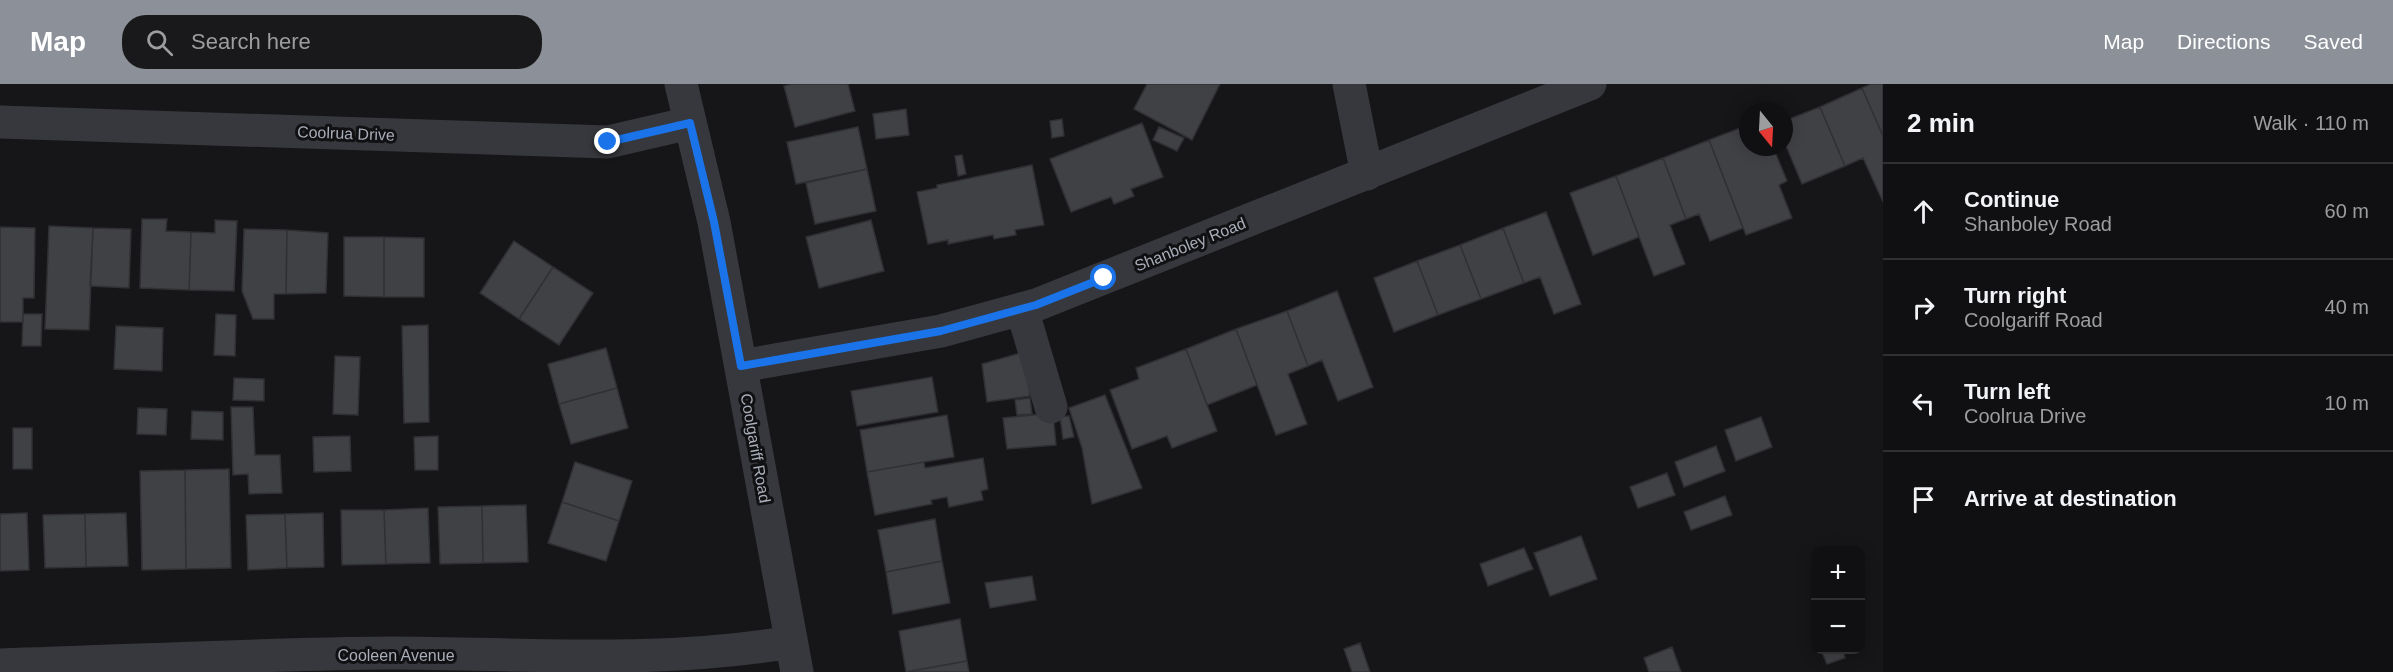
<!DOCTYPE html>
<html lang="en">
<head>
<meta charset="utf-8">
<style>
  :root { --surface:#101012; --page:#19191b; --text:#f1f3f6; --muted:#9c9d9f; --line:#303032; --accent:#8c9099 }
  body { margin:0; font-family:Helvetica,sans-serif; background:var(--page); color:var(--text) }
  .controls { position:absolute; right:18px; bottom:18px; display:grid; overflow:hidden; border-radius:12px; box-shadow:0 3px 15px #0003 }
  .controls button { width:54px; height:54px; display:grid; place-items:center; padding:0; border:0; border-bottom:2px solid var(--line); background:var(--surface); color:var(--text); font:30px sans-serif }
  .compass { position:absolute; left:1739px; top:18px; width:54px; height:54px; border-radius:50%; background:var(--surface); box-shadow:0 3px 15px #0003; rotate:162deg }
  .stop { position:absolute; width:18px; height:18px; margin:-14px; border:4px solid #1a73e8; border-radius:50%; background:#fff }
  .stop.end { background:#1a73e8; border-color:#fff; box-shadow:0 2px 6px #0008 }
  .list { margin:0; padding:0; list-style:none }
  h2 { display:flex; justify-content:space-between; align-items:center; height:78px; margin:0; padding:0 24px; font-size:26px }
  h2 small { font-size:20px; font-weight:400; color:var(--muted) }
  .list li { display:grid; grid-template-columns:39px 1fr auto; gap:18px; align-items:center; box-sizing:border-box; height:96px; padding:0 24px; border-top:2px solid var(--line) }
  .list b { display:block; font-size:22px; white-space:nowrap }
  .list p { margin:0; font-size:20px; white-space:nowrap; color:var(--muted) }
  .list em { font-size:20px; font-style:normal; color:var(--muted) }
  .icon { flex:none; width:33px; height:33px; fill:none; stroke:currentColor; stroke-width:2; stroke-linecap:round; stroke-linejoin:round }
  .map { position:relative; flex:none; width:1883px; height:588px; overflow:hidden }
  header { display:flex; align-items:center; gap:36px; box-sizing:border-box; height:84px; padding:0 30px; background:var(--accent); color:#fff }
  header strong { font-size:28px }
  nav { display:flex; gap:33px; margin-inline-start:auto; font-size:21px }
  .search { width:420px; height:54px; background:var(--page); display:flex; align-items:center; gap:15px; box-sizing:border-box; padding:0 21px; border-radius:24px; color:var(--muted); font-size:22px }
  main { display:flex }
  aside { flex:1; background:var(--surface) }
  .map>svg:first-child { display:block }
  .building { fill:#404145; stroke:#303034; stroke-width:1.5 }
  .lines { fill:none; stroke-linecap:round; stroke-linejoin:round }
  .minor { stroke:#37383d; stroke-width:33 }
  .route { stroke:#1a73e8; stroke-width:8 }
  .labels { text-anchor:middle; stroke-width:6; stroke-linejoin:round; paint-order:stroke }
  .street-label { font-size:16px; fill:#a8adb8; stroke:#111113 }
</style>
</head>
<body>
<header>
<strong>Map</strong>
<div class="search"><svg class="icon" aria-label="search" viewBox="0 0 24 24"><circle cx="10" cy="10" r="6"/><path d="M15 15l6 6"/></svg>Search here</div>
<nav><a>Map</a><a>Directions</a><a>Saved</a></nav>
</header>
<main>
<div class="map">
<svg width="1883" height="588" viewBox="0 0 1883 588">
  <rect width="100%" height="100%" fill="#161618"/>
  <!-- building -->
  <path class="building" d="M 792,0 L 848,0 L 855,27 L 795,43 L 784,2 Z
    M 1147,0 L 1220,0 L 1192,56 L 1134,25 Z
    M 1871,0 L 1883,0 L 1883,52 L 1862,4 Z
    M 1862,4 L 1883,52 L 1883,118 L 1863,74 L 1845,82 L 1820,23 Z
    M 1820,23 L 1845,82 L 1802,100 L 1784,57 L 1784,37 Z
    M 906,25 L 909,51 L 876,55 L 873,30 Z
    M 1062,35 L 1064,52 L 1052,54 L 1050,37 Z
    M 1142,39 L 1163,93 L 1131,105 L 1134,112 L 1114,120 L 1111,113 L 1071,128 L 1050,75 Z
    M 1748,41 L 1748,63 L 1773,63 L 1787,97 L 1779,101 L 1792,134 L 1746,151 L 1709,56 Z
    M 858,43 L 867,85 L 796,100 L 787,58 Z
    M 1159,43 L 1184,54 L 1177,67 L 1153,56 Z
    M 1709,56 L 1743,144 L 1710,157 L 1699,130 L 1686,135 L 1663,74 Z
    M 962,71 L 966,90 L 958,92 L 955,72 Z
    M 1663,74 L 1686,135 L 1670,141 L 1685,180 L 1654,192 L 1616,92 Z
    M 1032,81 L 1044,141 L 1015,146 L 1016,151 L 994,155 L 993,151 L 948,160 L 948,156 L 928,160 L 917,108 L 937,104 L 937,101 Z
    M 867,85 L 876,127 L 815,140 L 806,99 Z
    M 1616,92 L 1639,153 L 1593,171 L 1570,109 Z
    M 1546,128 L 1581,220 L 1554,230 L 1540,193 L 1524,199 L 1503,144 Z
    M 142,135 L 167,135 L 166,147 L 191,148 L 189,206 L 140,204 Z
    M 215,136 L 237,137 L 234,207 L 189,206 L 191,148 L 215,149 Z
    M 871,136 L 884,187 L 819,204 L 806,153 Z
    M 49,142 L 93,144 L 89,246 L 45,245 Z
    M 0,143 L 35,144 L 34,214 L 23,214 L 23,238 L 0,238 Z
    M 93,144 L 131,145 L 129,204 L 90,202 Z
    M 1503,144 L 1524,199 L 1481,215 L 1460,161 Z
    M 244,145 L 287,146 L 286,210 L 274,210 L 274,235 L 253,235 L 242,207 Z
    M 287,146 L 328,149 L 326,209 L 286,210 Z
    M 344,153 L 384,153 L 384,213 L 344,212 Z
    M 384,153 L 424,154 L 424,213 L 384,213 Z
    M 514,157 L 553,183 L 519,235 L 480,209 Z
    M 1460,161 L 1481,215 L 1438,231 L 1417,177 Z
    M 1417,177 L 1438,231 L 1394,248 L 1374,194 Z
    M 553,183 L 593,209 L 559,261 L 519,235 Z
    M 1337,207 L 1373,303 L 1338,317 L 1322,276 L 1308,282 L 1287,227 Z
    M 1287,227 L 1308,282 L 1288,290 L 1307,340 L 1276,351 L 1236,245 Z
    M 23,230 L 42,230 L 41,262 L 22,262 Z
    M 216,230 L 236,231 L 235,272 L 214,271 Z
    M 428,241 L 429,338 L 404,339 L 402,242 Z
    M 116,242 L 163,244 L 162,287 L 114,285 Z
    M 1236,245 L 1257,301 L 1207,321 L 1186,265 Z
    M 606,264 L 617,304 L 559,320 L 548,280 Z
    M 1186,265 L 1217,347 L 1172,364 L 1167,352 L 1132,365 L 1110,306 L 1139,295 L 1136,284 Z
    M 1024,268 L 1030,312 L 987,318 L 982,280 Z
    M 335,272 L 360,273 L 358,331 L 333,330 Z
    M 932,293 L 938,328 L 857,342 L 851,307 Z
    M 234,294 L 264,295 L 264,317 L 233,316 Z
    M 617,304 L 628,344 L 571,360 L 559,320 Z
    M 1105,311 L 1142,404 L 1092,420 L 1082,364 L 1069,324 Z
    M 1030,314 L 1032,330 L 1017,331 L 1015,316 Z
    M 231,323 L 253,323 L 255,371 L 280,371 L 282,409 L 249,410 L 248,390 L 233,391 Z
    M 138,324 L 167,325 L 166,351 L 137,350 Z
    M 192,327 L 223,328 L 223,356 L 191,355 Z
    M 1053,329 L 1056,361 L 1007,365 L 1003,334 Z
    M 947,331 L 954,373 L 867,388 L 860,346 Z
    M 1069,332 L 1074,353 L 1063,355 L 1060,333 Z
    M 1761,333 L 1772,363 L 1736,377 L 1725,346 Z
    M 13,344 L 32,344 L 32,385 L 13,385 Z
    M 350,352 L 351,387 L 314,388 L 313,353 Z
    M 438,352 L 438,386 L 415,386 L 414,353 Z
    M 1716,362 L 1725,387 L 1684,403 L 1675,378 Z
    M 983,374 L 988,405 L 981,407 L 983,416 L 949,423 L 947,413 L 931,416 L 932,420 L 875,431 L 867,388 L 924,378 L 925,384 Z
    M 575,378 L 632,397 L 619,437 L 562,418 Z
    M 229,385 L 231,484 L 186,485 L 185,386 Z
    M 185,386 L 186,485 L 142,486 L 140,387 Z
    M 1667,389 L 1675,411 L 1638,424 L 1630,403 Z
    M 1725,412 L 1732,431 L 1691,446 L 1684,428 Z
    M 562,418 L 619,437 L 606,477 L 548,459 Z
    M 526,421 L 528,478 L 483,479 L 482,422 Z
    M 482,422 L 483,479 L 440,480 L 438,423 Z
    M 428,424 L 430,479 L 386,480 L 384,426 Z
    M 341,426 L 384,426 L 386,480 L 342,481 Z
    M 27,429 L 29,486 L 0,487 L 0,430 Z
    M 126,429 L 128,482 L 86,483 L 85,430 Z
    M 323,429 L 324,483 L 287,484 L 285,430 Z
    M 85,430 L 86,483 L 45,484 L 43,431 Z
    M 285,430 L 287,484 L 248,486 L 246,431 Z
    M 935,435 L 942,477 L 886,488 L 878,446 Z
    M 1581,452 L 1597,495 L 1550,512 L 1534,469 Z
    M 1524,464 L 1533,485 L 1488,502 L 1480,480 Z
    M 942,477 L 950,519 L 893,530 L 886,488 Z
    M 1032,492 L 1036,516 L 990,524 L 985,499 Z
    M 960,535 L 967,577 L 906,588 L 899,547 Z
    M 1360,559 L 1370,588 L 1352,588 L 1344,565 Z
    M 1672,563 L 1681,588 L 1649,588 L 1644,574 Z
    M 1821,566 L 1843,566 L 1845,574 L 1827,580 Z
    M 967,577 L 969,588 L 906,588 Z"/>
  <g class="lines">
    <!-- minor -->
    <path class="minor" d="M 681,0 L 714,138 L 797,588
      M 1349,0 L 1367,90
      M 0,38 L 608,58 L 690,39
      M 1022,225 L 1051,323
      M 741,282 L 941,247 L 1036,221 L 1590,0
      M 0,581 C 130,577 259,570 389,569 C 524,569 657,581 791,558"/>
  </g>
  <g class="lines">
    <!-- route -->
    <path class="route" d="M 608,58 L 690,39 L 714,138 L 741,282 L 941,247 L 1036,221 L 1104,194"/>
  </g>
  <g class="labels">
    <!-- street labels -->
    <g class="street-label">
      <text transform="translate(346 49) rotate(2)" y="6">Coolrua Drive</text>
      <text transform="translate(1190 160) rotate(-22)" y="6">Shanboley Road</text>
      <text transform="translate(756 364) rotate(80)" y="6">Coolgariff Road</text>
      <text x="396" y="577">Cooleen Avenue</text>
    </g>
  </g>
</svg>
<div class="controls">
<button>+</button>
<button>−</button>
</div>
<svg class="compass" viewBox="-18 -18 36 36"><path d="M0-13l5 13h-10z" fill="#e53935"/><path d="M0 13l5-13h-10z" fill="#9c9d9f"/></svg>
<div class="stop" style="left:1104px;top:194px"></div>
<div class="stop end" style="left:608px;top:58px"></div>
</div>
<aside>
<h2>2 min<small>Walk · 110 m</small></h2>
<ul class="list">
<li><svg class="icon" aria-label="ahead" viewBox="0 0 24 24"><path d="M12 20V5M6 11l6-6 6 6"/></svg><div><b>Continue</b><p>Shanboley Road</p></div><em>60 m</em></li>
<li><svg class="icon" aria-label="right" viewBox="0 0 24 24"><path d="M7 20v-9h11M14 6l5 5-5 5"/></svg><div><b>Turn right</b><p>Coolgariff Road</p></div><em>40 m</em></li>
<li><svg class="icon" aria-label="left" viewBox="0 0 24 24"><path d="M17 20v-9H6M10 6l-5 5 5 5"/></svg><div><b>Turn left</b><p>Coolrua Drive</p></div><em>10 m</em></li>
<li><svg class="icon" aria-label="arrive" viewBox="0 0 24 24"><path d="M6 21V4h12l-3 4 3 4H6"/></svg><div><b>Arrive at destination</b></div></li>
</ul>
</aside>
</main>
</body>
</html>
